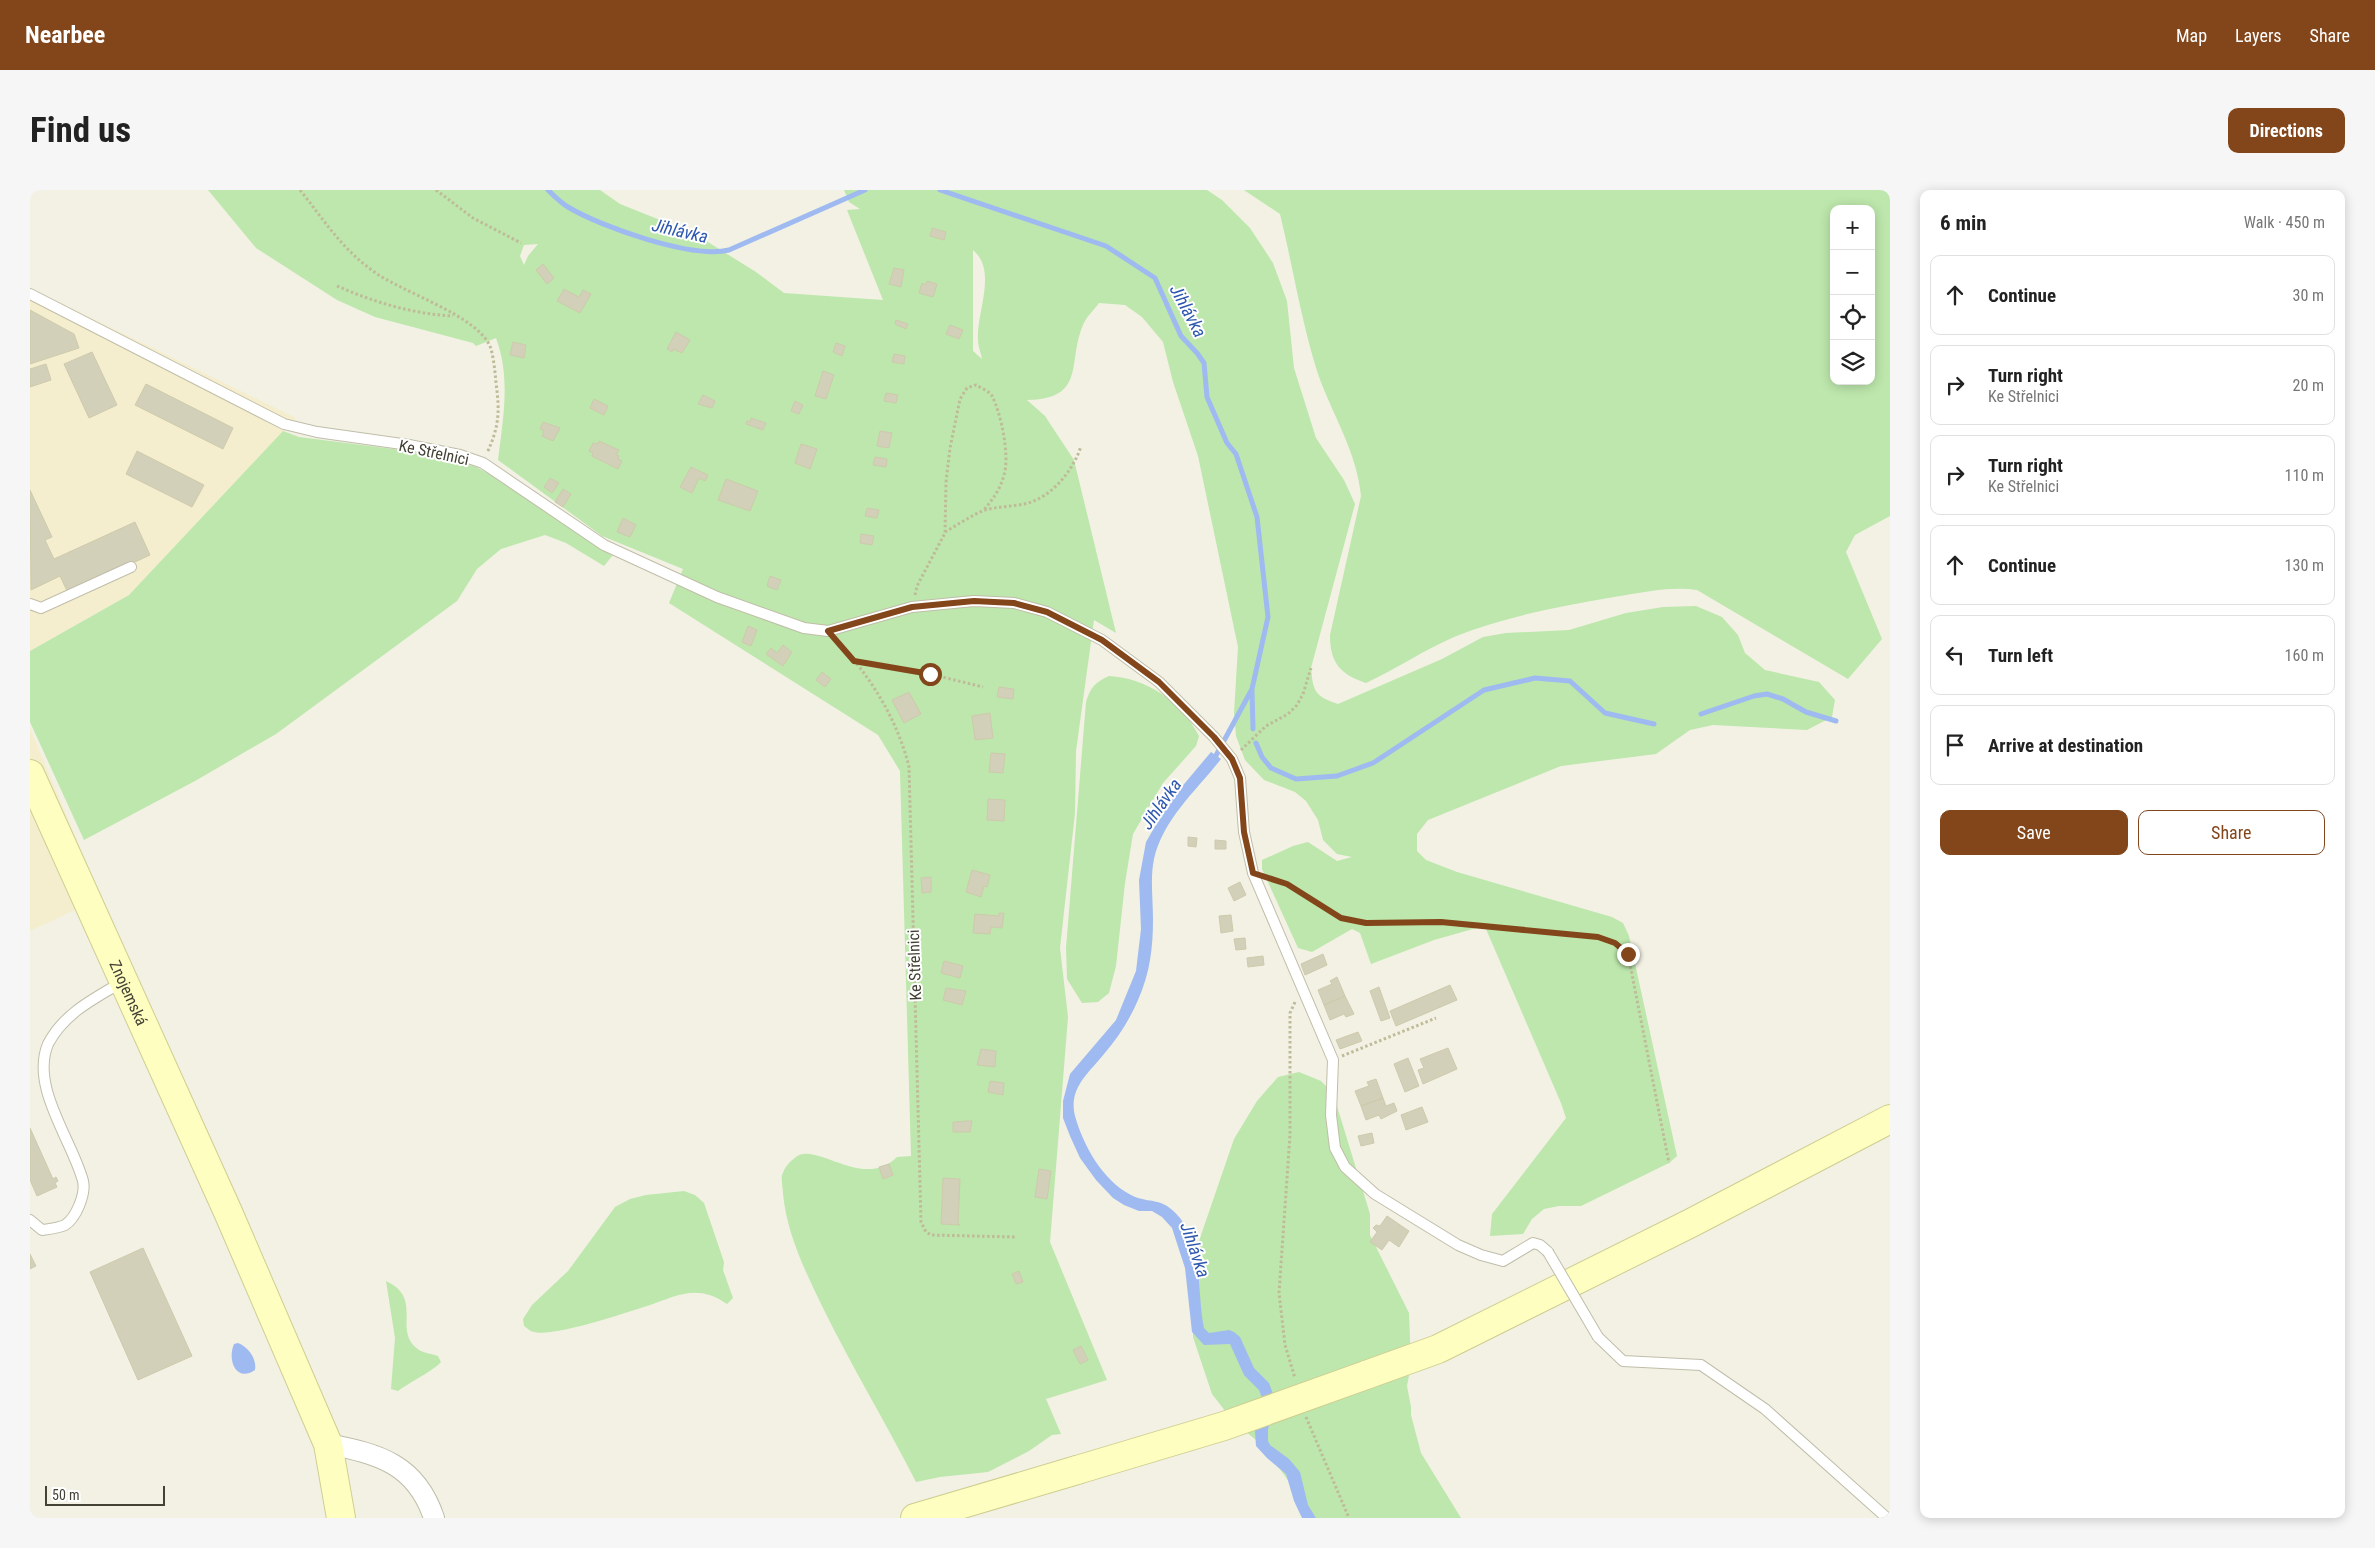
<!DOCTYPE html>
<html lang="en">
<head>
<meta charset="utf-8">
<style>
  :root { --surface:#fff; --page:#f6f6f6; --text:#222; --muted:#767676; --line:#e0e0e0; --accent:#83461b }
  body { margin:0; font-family:"Roboto Condensed",sans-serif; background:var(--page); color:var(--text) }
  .controls { position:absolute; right:15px; top:15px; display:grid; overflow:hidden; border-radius:10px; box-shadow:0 2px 12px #0003 }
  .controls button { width:45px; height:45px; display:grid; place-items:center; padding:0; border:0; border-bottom:1px solid var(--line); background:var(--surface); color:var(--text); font:25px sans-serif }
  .scale { position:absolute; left:15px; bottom:12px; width:120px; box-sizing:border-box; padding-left:5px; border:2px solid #444234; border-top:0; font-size:14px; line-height:18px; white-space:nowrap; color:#444234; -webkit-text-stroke:4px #fff; paint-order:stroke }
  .stop { position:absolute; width:15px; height:15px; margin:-11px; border:4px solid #83461b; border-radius:50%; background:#fff }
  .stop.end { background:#83461b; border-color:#fff; box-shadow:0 1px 5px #0008 }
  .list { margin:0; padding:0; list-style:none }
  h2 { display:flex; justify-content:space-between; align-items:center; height:65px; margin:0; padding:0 20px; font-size:21px }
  h2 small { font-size:16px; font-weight:400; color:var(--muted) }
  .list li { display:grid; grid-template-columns:32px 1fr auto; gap:15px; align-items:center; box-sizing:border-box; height:80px; margin:0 10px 10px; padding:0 10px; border:1px solid var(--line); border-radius:10px }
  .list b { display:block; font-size:19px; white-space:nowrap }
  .list p { margin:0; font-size:16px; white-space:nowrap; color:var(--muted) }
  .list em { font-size:16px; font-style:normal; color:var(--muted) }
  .actions { display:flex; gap:10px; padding:15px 20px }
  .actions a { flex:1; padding:11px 0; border:1px solid var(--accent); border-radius:10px; text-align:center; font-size:18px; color:var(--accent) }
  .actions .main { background:var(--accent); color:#fff }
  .icon { flex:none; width:28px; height:28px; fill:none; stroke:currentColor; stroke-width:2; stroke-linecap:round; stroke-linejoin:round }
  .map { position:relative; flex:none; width:1860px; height:1328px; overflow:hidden; border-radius:10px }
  header { display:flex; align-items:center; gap:30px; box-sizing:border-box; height:70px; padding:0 25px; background:var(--accent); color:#fff }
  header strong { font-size:24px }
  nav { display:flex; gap:28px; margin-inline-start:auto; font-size:18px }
  .intro { display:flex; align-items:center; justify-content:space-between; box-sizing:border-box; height:120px; padding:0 30px }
  h1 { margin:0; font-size:35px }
  .button { padding:12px 22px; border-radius:10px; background:var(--accent); color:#fff; font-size:18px; font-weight:700 }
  main { display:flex; gap:30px; padding:0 30px }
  aside { flex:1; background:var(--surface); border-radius:10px; box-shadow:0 2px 12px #0003 }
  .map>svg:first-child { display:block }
  .commercial { fill:#f5eece }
  .green { fill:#bde7ac; fill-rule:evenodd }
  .water { fill:#9fbaf0 }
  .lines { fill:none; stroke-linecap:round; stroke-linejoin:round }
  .stream { stroke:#9fbaf0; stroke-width:5 }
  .building { fill:#d3d0b9; stroke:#cecaac }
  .service-casing { stroke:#c0bea9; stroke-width:12 }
  .minor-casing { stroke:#c0bea9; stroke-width:22 }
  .secondary-casing { stroke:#cfce91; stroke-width:30 }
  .path { stroke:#bfbb98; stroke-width:3; stroke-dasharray:2.5 2.5; stroke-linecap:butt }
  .service { stroke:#fff; stroke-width:10 }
  .minor { stroke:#fff; stroke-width:20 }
  .secondary { stroke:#fefec1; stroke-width:28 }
  .service-bridge-casing { stroke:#c0bea9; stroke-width:12; stroke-linecap:butt }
  .secondary-bridge-casing { stroke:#cfce91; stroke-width:30; stroke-linecap:butt }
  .service-bridge { stroke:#fff; stroke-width:10 }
  .secondary-bridge { stroke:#fefec1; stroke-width:28 }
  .route { stroke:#83461b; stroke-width:6 }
  .labels { text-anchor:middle; stroke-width:4; stroke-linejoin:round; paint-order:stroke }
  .street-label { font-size:16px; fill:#444234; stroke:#fff }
  .water-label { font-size:18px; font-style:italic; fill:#2e57af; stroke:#fff }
</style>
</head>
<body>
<header>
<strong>Nearbee</strong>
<nav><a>Map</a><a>Layers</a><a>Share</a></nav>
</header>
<div class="intro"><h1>Find us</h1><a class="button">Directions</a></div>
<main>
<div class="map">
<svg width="1860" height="1328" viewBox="0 0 1860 1328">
  <rect width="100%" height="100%" fill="#f2f1e4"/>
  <!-- commercial -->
  <path class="commercial" d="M 0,98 L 266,228 L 99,405 L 0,461 Z
    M 0,538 L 71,708 L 0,741 Z"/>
  <!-- green -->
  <path class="green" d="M 178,0 L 570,0 L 590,14 L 665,44 L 726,82 L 754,103 L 853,110 L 817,20 L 830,19 L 819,12 L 814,0 L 1177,0 L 1192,10 L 1220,38 L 1243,73 L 1257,111 L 1264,178 L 1286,248 L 1314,290 L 1325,314 L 1281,478 C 1283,502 1285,506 1308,514 L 1412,469 L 1453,447 L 1476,443 L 1539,440 L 1596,423 L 1633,417 L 1666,416 L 1692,427 L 1708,445 L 1715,463 L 1735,480 L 1789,492 L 1805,510 L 1802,527 L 1777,540 L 1683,535 L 1660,540 L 1626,564 L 1531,576 L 1398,630 L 1387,644 L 1387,661 L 1396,670 L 1427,682 L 1582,727 L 1593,733 L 1599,746 L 1647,966 L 1639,973 L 1551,1016 L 1529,1016 L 1514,1019 L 1502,1029 L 1493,1044 L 1460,1046 L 1462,1024 L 1536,928 L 1531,913 L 1456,739 L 1450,737 L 1404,750 L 1341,774 L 1330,743 L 1322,739 L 1282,762 L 1268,758 L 1232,679 L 1232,670 L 1263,656 L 1278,652 L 1307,671 L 1322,667 L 1307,664 L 1293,650 L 1288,630 L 1276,611 L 1265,602 L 1234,590 L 1215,570 L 1206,546 L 1204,523 L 1208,457 L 1168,266 L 1143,192 L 1133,152 L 1112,127 L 1095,115 L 1069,113 C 1064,120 1056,127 1053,135 C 1037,172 1057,209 997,210 L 1015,226 L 1044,270 L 1086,443 L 1064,430 L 1046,561 L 1045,623 L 1030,758 L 1038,827 L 1020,1052 L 1077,1190 L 1016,1209 L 1031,1244 L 1022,1245 L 999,1261 L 958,1282 L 910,1287 L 886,1292 C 856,1233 822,1177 793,1118 C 775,1081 757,1044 753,1004 C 753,998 751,991 752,985 C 755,977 759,972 766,967 C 786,951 833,1001 867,967 L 881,966 L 870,581 L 848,545 L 639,413 L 653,379 L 572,346 L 468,270 C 473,229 481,188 466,148 L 446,156 L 443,153 L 345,127 L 307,110 L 226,58 ZM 508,54 L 498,66 L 494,75 L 490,66 L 494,55 ZM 943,60 C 968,81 946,123 948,150 C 948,156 951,163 952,169 L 943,161 Z
    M 1214,0 L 1860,0 L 1860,326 L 1825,345 L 1816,362 L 1852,449 L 1818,489 L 1667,400 C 1639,396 1611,403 1584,407 C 1529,417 1475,426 1424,447 C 1394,460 1366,479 1336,493 C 1310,484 1300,473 1300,445 L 1331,306 C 1327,262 1302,224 1288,184 C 1271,131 1263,77 1250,24 ZM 1804,19 L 1841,19 L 1841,191 L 1804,191 Z
    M 253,241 L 269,247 L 371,260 L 444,276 L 469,289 L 583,365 L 574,376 L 536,353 L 515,345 L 471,359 L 447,379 L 427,411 L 246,544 L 165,591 L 54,650 L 0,532 L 0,461 L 99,405 Z
    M 1079,486 C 1117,488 1152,512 1169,546 L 1166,556 L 1133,593 L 1103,644 L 1095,693 L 1086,776 L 1079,803 L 1068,812 L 1052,813 L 1037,789 L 1036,758 L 1056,512 C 1060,498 1065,492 1079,486 Z
    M 1269,882 L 1291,891 L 1303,903 L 1340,1024 L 1340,1045 L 1379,1123 L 1381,1175 L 1377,1196 L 1381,1217 L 1381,1225 L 1391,1263 L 1431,1328 L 1286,1328 L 1232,1255 L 1203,1231 L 1182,1204 L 1163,1147 L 1163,1095 L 1170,1048 L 1204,949 L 1227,911 L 1248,887 Z
    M 654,1001 L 665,1005 L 674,1013 L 694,1072 L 693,1080 L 703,1108 L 697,1114 C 667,1093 647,1106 617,1116 C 595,1123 524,1147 504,1142 C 501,1142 497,1138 494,1136 L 493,1129 L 502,1115 L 538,1081 L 585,1017 L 600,1009 L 616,1005 Z
    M 356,1091 C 395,1109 361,1141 389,1160 C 394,1163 403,1164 408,1166 L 411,1172 C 403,1181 380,1192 368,1201 L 361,1199 L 365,1148 Z"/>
  <!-- water -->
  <path class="water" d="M 1181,562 L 1191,569 C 1167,600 1133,629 1124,669 C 1120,688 1123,709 1123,729 C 1123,758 1120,783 1108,810 C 1100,829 1088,848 1074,864 C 1059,883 1038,898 1045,926 C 1053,955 1073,991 1101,1005 C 1121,1015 1131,1005 1150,1028 C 1173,1057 1167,1105 1174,1138 L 1179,1143 L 1199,1140 L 1204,1142 L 1210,1147 L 1224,1178 L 1239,1193 L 1243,1204 L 1244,1223 L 1238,1239 L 1238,1251 L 1240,1255 L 1259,1269 L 1270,1282 L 1278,1315 L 1286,1328 L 1272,1328 L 1264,1311 L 1256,1284 L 1237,1268 L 1226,1256 L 1225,1242 L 1232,1208 L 1229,1200 L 1214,1185 L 1200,1154 L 1174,1155 L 1162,1142 L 1155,1078 L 1142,1038 L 1132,1027 L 1122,1021 L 1109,1021 L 1094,1015 L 1083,1008 L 1066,990 L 1050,968 L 1040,946 L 1033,928 L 1033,911 L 1040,884 L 1086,830 L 1106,781 L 1111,739 L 1109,690 L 1116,652 L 1139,612 Z
    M 208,1153 C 218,1157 227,1168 225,1180 C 206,1193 197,1170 204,1154 Z"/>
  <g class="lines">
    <!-- stream -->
    <path class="stream" d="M 518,0 C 524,6 531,13 538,17 C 571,37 662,69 699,60 L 835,0
      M 910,0 L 1076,56 L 1125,88 L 1151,146 L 1167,163 L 1174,173 L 1177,207 L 1197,253 L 1206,264 L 1227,327 L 1238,427 L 1222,499 L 1183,571
      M 1222,500 L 1223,539
      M 1671,524 L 1724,506 L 1737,504 L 1753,509 L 1776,522 L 1806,531
      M 1226,553 L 1232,567 L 1241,578 L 1266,589 L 1307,586 L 1343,573 L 1454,500 L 1505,488 L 1540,491 L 1575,523 L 1624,534"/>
  </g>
  <!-- building -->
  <path class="building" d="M 902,38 L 916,42 L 914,50 L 900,46 Z
    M 513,74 L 524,88 L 517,94 L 506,80 Z
    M 864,78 L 874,80 L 871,97 L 859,94 Z
    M 897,91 L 907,94 L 903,107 L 889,103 L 892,93 L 896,95 Z
    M 534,99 L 549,107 L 553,100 L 561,104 L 550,123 L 527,111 Z
    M 0,120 L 44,144 L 49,158 L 0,174 Z
    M 866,130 L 878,134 L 876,139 L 865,134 Z
    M 920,135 L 933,140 L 929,149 L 916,144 Z
    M 646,142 L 660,150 L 652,163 L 643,159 L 642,162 L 637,159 Z
    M 483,152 L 496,155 L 494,168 L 480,165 Z
    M 806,153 L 815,156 L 812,166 L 803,162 Z
    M 62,162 L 87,215 L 59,228 L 34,174 Z
    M 864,164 L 875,166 L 874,174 L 862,172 Z
    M 16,174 L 21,190 L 0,197 L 0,179 Z
    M 793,181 L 804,185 L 796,209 L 785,206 Z
    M 116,194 L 203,238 L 193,259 L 105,215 Z
    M 856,203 L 868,205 L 866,213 L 854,211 Z
    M 673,205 L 685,211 L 682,218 L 668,214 Z
    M 564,209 L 578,216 L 574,225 L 560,218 Z
    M 765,211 L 773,215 L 769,224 L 761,221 Z
    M 721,228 L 736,233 L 733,240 L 716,234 L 717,231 L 720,232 Z
    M 513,232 L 530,238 L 523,251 L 512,246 L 514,241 L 510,239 Z
    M 850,241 L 862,243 L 859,258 L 847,256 Z
    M 569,251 L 589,260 L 586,265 L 589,266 L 588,269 L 592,271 L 588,279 L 562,266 L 563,263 L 559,261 L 563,253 L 568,254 Z
    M 771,254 L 787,259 L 780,279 L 765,273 Z
    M 107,261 L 174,295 L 162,317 L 96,284 Z
    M 845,267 L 857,269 L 856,277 L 843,275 Z
    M 661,277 L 678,285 L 675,291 L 669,288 L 662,303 L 650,297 Z
    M 520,288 L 529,293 L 522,303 L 514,297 Z
    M 696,289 L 728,301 L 720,321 L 688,310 Z
    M 533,299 L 541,304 L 533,317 L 525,312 Z
    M 0,300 L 22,347 L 15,350 L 24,369 L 105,332 L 120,365 L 38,403 L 30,386 L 1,400 Z
    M 837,318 L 849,320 L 847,328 L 835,326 Z
    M 593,328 L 606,335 L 600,347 L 587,342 Z
    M 831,344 L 844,346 L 842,355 L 830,353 Z
    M 740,386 L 751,390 L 747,400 L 737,396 Z
    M 718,436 L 727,440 L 721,456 L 712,452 Z
    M 753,455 L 762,462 L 753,476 L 736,464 L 741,458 L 747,463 Z
    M 792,482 L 801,489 L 795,497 L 786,490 Z
    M 969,497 L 984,499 L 983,509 L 967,507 Z
    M 879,502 L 891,524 L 874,533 L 862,510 Z
    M 960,523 L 963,548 L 945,550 L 942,526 Z
    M 961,563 L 975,564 L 973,583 L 959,582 Z
    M 958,609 L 975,610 L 974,631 L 957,630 Z
    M 1158,647 L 1167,648 L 1166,657 L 1158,656 Z
    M 1185,650 L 1196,651 L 1196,659 L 1185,659 Z
    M 942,680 L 960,685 L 957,697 L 954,696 L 951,707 L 936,702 Z
    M 901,687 L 901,702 L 892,703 L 891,688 Z
    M 1210,692 L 1216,705 L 1204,711 L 1198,698 Z
    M 969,723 L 974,723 L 972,738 L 961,737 L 960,744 L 943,743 L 945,724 L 969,726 Z
    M 1201,725 L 1203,741 L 1191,743 L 1189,726 Z
    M 1215,748 L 1216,759 L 1206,760 L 1204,749 Z
    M 1293,764 L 1297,775 L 1275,785 L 1271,774 Z
    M 1233,766 L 1234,775 L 1218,777 L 1217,768 Z
    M 914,771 L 933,776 L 930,788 L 911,783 Z
    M 1307,787 L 1315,806 L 1294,815 L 1288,800 L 1302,794 L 1300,791 Z
    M 1420,795 L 1427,810 L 1366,836 L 1360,821 Z
    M 1349,797 L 1360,828 L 1351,831 L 1340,801 Z
    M 916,798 L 936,801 L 932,815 L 913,810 Z
    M 1315,806 L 1324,824 L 1316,827 L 1314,824 L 1300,830 L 1294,815 Z
    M 1328,842 L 1332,851 L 1310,859 L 1306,850 Z
    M 1418,858 L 1427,879 L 1393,894 L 1388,880 L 1394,878 L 1390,869 Z
    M 951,859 L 966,861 L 965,877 L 947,875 Z
    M 1378,868 L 1389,896 L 1375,902 L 1364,874 Z
    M 1346,889 L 1353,908 L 1331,916 L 1325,901 L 1339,896 L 1337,892 Z
    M 960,891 L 974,893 L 973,905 L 958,902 Z
    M 1353,908 L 1356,916 L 1364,913 L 1367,921 L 1351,929 L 1349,925 L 1336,930 L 1331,916 Z
    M 1392,917 L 1398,932 L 1376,940 L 1371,925 Z
    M 938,931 L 942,931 L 940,942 L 923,942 L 923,932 Z
    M 0,938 L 23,989 L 26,987 L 28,991 L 25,993 L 27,997 L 7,1006 L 0,990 Z
    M 1342,943 L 1344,953 L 1331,956 L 1328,946 Z
    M 859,974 L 863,985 L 853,989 L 849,977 Z
    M 1009,979 L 1021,981 L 1017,1009 L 1005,1007 Z
    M 913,988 L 930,989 L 928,1034 L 930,1035 L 911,1034 Z
    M 1357,1026 L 1379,1041 L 1369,1057 L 1359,1050 L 1352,1060 L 1340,1052 L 1347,1042 L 1343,1038 L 1346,1035 L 1350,1036 Z
    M 113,1058 L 162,1166 L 108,1190 L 60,1082 Z
    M 0,1064 L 6,1076 L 0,1079 Z
    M 989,1081 L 993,1092 L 986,1094 L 982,1084 Z
    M 1051,1156 L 1058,1170 L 1050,1174 L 1043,1160 Z"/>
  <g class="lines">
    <defs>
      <path id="service" d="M 0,104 L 254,234 L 287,242 L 379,255 L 430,265 L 453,273 L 574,355 L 687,407 L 774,438 L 798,441 L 882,417 L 944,411 L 984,413 L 1017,422 L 1072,450 L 1129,492 L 1184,547 L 1202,569 L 1210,588 L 1214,642 L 1223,683 L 1303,870 L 1301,925 L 1305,958 L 1315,977 L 1345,1004 L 1428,1055 L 1451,1065 L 1473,1071 L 1503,1053 L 1510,1055 L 1518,1062
        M 0,414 L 11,418 L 101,377
        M 0,1030 L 12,1040 C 19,1039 29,1038 35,1035 C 46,1028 56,1004 53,991 C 42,950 0,897 18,854 C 34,823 65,808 94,791
        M 1568,1147 L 1593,1171 L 1671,1175 L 1735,1219 L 1857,1328"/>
      <path id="minor" d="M 298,1254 C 349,1264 386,1274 404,1328"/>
      <g id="secondary">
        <path id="s1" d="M 0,584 L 198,1022 L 298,1254 L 311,1328"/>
        <path d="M 1336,1185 L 1408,1159 L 1661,1033 L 1860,929"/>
        <path d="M 885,1328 L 1047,1280"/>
      </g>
    </defs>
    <!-- service casing -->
    <use href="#service" class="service-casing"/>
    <!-- minor casing -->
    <use href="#minor" class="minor-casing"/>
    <!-- secondary casing -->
    <use href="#secondary" class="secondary-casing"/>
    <!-- path -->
    <path class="path" d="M 270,0 C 294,30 311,58 343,81 C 370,102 451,126 461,159 C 464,170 465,182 466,193 C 470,222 469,237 457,263
      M 406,0 L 443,28 L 491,53
      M 307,96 C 344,112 382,124 423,126
      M 915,342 C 927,335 939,327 952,321 C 966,316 983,317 998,313 C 1023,306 1044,279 1051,256
      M 885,405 L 887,396 L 915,343 L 916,292 L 920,258 L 930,209 L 937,198 L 946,195 C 951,198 959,201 962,206 C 971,223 980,266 974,285 C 970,300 963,309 953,321
      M 807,451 C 840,485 868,531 879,577 L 891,1032 L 896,1042 L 901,1045 L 986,1047
      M 825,471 L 900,484 L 953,497
      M 1211,560 L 1236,536 L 1258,524 L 1267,515 L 1273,504 L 1281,478
      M 1238,687 L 1257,694 L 1311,728 L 1336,733 L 1411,732 L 1568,747 L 1585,753 L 1598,764 L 1639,973
      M 1265,812 L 1260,823 L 1260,945 L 1249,1103 L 1255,1155 L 1265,1188
      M 1312,866 L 1406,828
      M 1276,1227 L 1319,1328"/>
    <!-- service -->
    <use href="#service" class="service"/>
    <!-- minor -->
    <use href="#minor" class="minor"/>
    <!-- secondary -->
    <use href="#secondary" class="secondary"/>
    <defs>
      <path id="service-bridge" d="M 1518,1062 L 1568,1147"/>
      <path id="secondary-bridge" d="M 1047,1280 L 1194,1236 L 1336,1185"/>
    </defs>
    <!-- service-bridge casing -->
    <use href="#service-bridge" class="service-bridge-casing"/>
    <!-- secondary-bridge casing -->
    <use href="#secondary-bridge" class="secondary-bridge-casing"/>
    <!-- service-bridge -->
    <use href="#service-bridge" class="service-bridge"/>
    <!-- secondary-bridge -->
    <use href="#secondary-bridge" class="secondary-bridge"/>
  </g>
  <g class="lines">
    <!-- route -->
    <path class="route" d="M 900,484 L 824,471 L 798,441 L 882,417 L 944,411 L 984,413 L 1017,422 L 1072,450 L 1129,492 L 1184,547 L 1202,569 L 1210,588 L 1214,642 L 1223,683 L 1257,694 L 1311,728 L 1336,733 L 1411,732 L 1568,747 L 1585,753 L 1598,764"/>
  </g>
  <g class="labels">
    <!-- street labels -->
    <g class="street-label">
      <text transform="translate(404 262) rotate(12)" y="6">Ke Střelnici</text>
      <text transform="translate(884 775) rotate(-92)" y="6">Ke Střelnici</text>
      <text dy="6" stroke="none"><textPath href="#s1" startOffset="240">Znojemská</textPath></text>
    </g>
    <!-- water labels -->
    <g class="water-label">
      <text transform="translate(650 41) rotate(13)" y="6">Jihlávka</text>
      <text transform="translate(1158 121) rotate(62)" y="6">Jihlávka</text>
      <text transform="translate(1131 614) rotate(-55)" y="6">Jihlávka</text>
      <text transform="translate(1165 1060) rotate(71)" y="6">Jihlávka</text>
    </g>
  </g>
</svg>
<div class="controls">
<button>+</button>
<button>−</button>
<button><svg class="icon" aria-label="locate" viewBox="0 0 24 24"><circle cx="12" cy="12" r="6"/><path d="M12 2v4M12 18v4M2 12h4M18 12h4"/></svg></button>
<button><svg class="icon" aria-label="layers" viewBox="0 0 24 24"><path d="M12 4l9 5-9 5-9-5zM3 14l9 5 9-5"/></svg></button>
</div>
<div class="scale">50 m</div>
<div class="stop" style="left:900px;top:484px"></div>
<div class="stop end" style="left:1598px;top:764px"></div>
</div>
<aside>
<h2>6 min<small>Walk · 450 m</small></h2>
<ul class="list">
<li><svg class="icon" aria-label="ahead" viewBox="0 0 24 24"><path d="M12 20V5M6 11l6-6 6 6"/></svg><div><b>Continue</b></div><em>30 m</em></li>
<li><svg class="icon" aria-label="right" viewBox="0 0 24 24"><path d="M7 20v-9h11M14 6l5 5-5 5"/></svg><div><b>Turn right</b><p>Ke Střelnici</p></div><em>20 m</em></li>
<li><svg class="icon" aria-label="right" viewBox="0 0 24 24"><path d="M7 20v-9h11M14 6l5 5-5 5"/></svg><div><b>Turn right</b><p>Ke Střelnici</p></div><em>110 m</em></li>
<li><svg class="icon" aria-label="ahead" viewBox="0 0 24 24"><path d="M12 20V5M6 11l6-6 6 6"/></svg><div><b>Continue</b></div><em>130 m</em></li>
<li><svg class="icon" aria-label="left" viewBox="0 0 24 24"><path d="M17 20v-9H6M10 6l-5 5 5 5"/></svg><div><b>Turn left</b></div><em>160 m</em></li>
<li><svg class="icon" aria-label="arrive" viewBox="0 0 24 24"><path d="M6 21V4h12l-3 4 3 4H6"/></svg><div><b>Arrive at destination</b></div></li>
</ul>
<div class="actions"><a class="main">Save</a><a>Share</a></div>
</aside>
</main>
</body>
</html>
